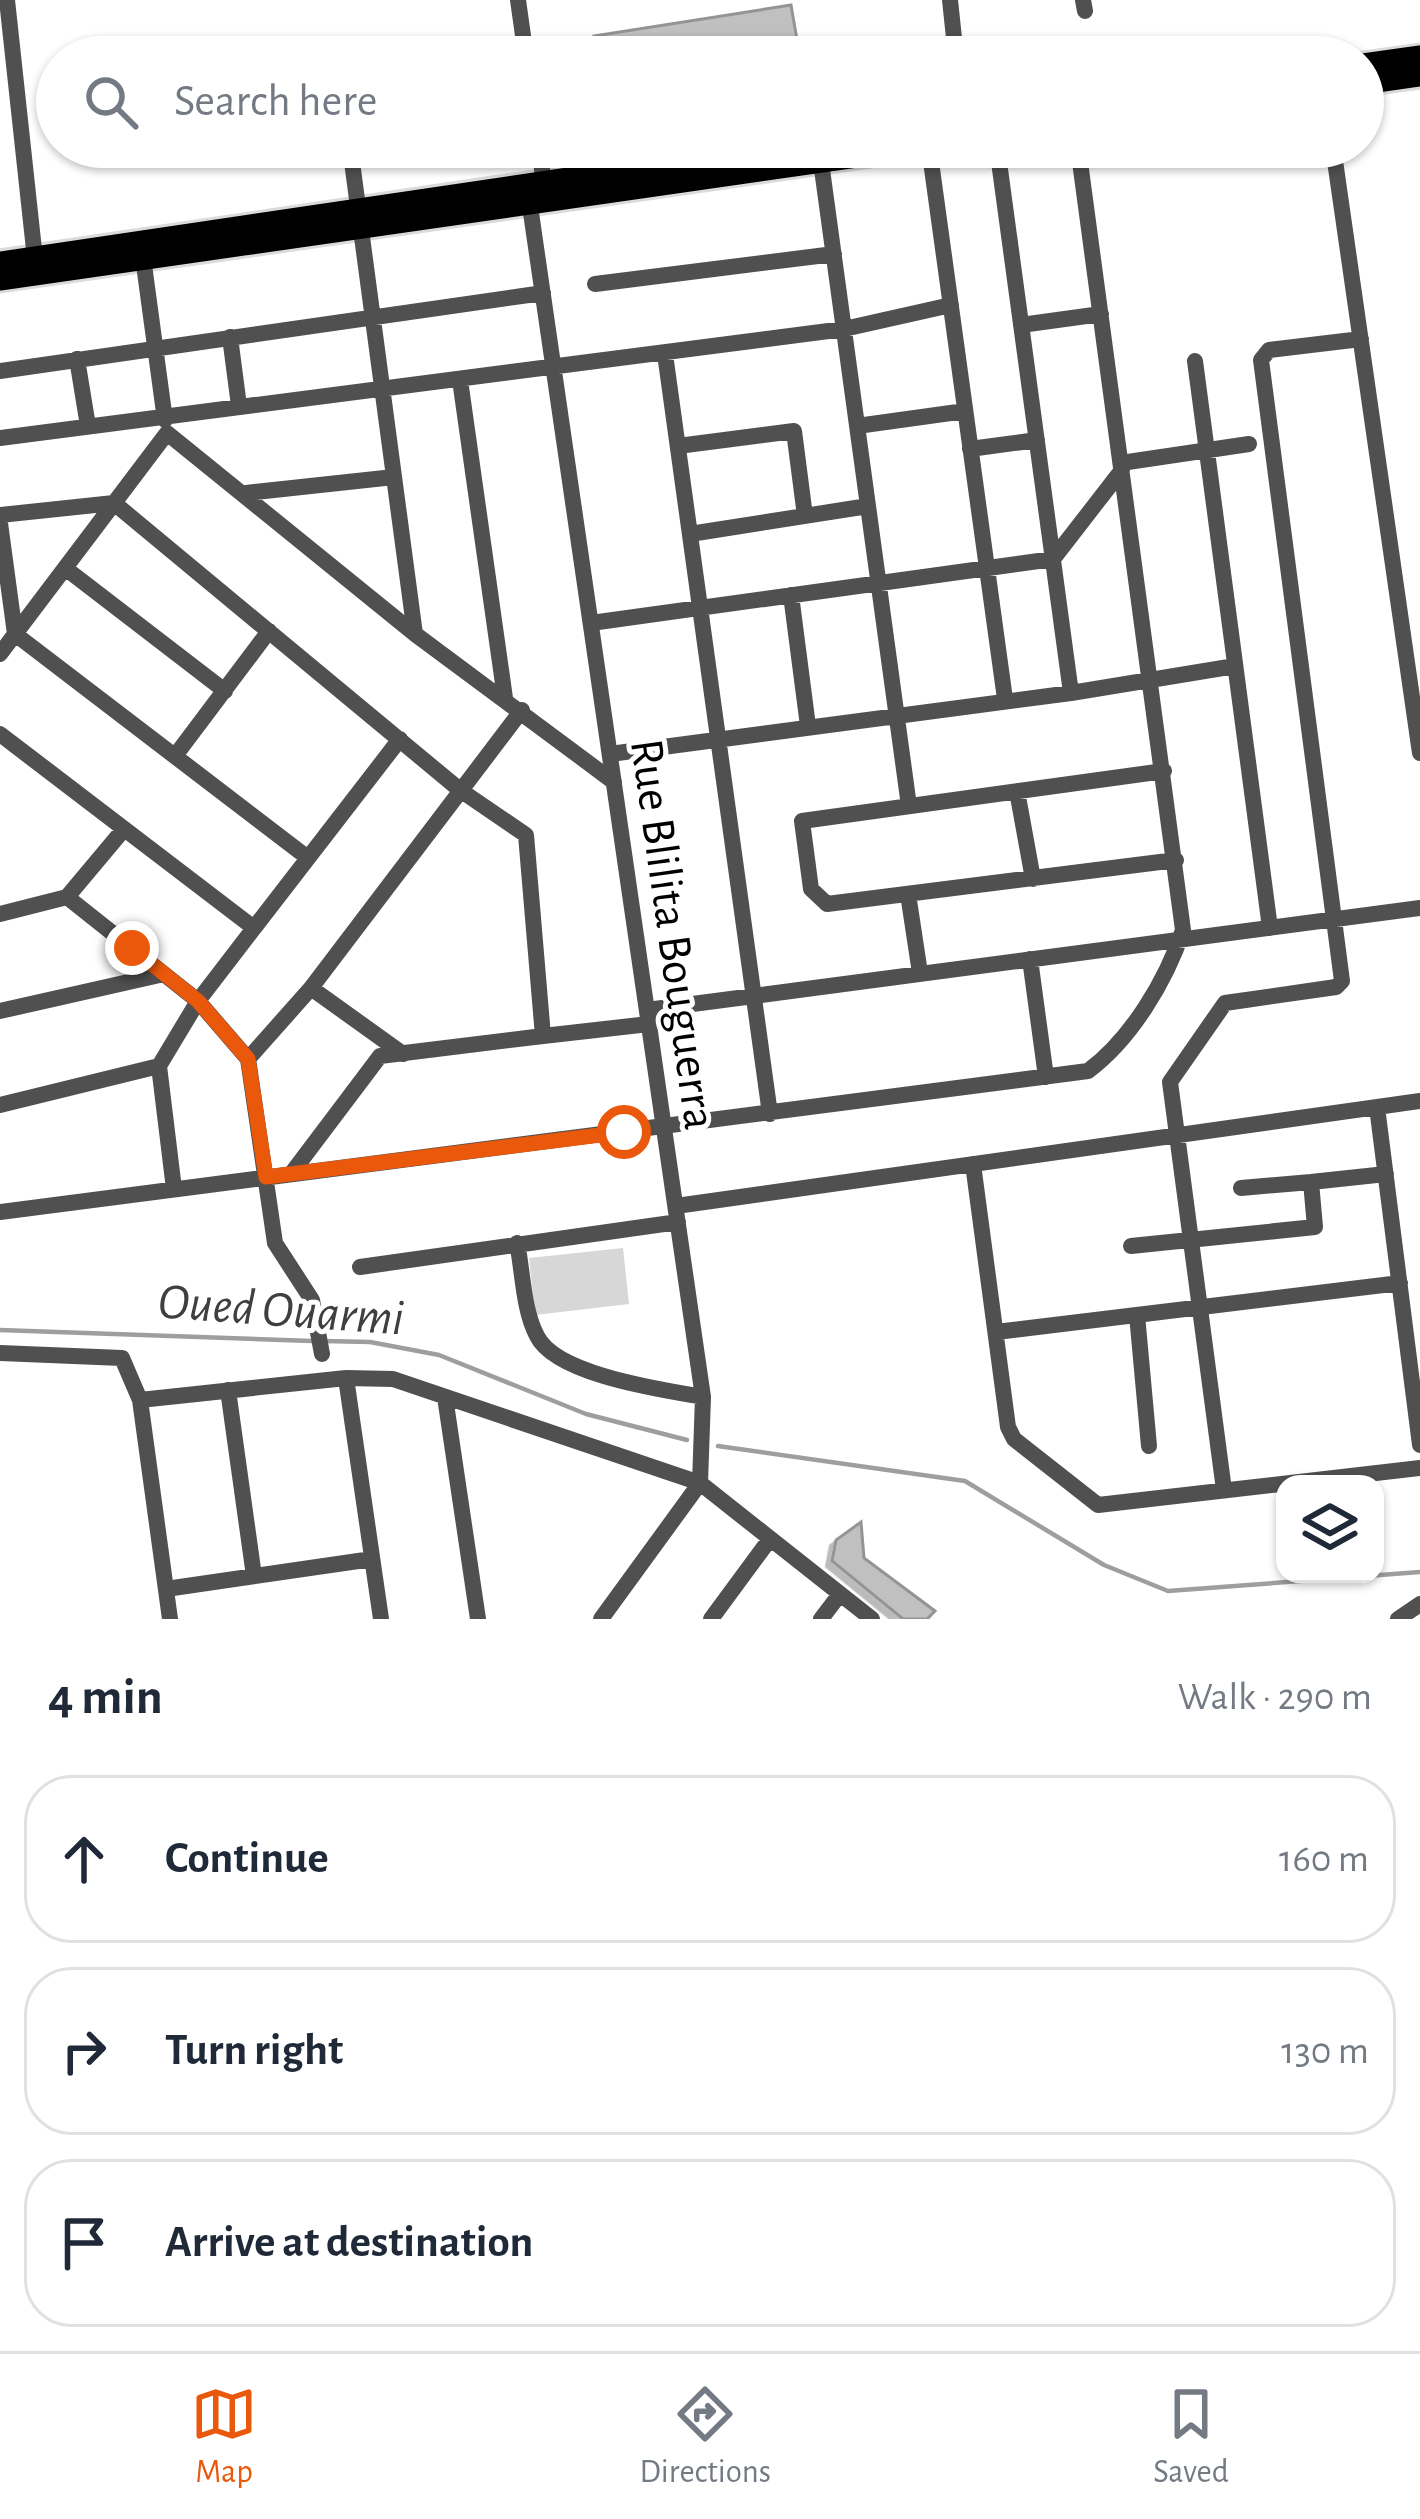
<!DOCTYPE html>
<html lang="en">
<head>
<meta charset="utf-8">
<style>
  :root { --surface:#fff; --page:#f2f2f3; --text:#1f2937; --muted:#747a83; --line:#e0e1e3; --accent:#ea580c }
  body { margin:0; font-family:"Alegreya Sans",sans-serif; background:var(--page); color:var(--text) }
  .controls { position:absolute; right:36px; bottom:36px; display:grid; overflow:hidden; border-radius:24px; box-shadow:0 3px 9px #0004 }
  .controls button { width:108px; height:108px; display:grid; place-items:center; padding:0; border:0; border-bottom:3px solid var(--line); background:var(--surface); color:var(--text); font:60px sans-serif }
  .stop { position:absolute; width:36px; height:36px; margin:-27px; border:9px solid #ea580c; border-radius:50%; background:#fff }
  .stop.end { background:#ea580c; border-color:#fff; box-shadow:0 3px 12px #0008 }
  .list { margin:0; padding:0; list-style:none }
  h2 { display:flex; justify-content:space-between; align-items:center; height:156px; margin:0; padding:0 48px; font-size:51px }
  h2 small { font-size:39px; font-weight:400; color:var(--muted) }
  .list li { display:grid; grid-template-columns:78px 1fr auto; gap:36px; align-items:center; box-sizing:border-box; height:168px; margin:0 24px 24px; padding:0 24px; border:3px solid var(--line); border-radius:48px }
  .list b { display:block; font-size:45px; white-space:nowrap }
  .list em { font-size:39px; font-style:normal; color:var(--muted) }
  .icon { flex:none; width:66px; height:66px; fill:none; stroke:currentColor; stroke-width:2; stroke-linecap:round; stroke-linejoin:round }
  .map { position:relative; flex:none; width:1420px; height:1619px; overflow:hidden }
  .search { position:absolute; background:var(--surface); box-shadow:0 3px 9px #0004; left:36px; right:36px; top:36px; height:132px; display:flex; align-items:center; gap:30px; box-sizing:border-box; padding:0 42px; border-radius:66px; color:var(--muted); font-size:45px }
  .sheet { height:732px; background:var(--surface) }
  nav { display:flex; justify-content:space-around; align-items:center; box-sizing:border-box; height:168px; border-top:3px solid var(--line); background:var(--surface); font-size:33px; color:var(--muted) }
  nav a { display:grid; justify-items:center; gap:6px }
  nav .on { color:var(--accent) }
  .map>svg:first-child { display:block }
  .garden { fill:#d7d7d7 }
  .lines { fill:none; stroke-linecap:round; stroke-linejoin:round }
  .stream { stroke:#9e9e9e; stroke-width:4.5 }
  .building { fill:#c0c0c0; stroke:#949494; stroke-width:3; filter:url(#shadow) }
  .major-casing { stroke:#dbdbdb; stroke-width:27 }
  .minor { stroke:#505050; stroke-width:16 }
  .major { stroke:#000; stroke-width:21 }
  .route { stroke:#ea580c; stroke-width:15 }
  .labels { text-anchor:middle; stroke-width:10; stroke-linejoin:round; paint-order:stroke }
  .street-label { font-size:48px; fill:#000; stroke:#fff }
  .water-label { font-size:51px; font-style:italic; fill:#3f3f3f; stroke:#fff }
</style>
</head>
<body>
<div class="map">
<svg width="1420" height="1619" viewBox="0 0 1420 1619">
  <defs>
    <filter id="shadow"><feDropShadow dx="-5.5" dy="5.5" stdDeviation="0" flood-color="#0004"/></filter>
  </defs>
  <rect width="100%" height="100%" fill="#fff"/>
  <!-- garden -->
  <path class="garden" d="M 623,1248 L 629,1304 L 535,1315 L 529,1258 Z"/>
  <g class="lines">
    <!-- stream -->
    <path class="stream" d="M 0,1330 L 312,1341
      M 324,1341 L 370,1342 L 439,1355 L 586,1414 L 687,1440
      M 718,1446 L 965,1481 L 1104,1565 L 1168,1591 L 1420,1572"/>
  </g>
  <!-- building -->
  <path class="building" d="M 791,5 L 800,57 L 597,57 L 594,36 Z
    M 861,1522 L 864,1558 L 935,1611 L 927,1619 L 903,1619 L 832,1561 L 836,1540 Z"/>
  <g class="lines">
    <defs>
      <path id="major" d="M 1363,64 L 1420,56
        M 1363,84 L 1420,76
        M 0,262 L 777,147
        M 0,280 L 927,147"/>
    </defs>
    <!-- major casing -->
    <use href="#major" class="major-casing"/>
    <!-- minor -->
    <path class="minor" d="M 7,0 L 36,268
      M 518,0 L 526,57
      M 950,0 L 956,57
      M 1083,0 L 1085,11
      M 350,147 L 415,634
      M 539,147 L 544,184 L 530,206 L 703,1397 L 700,1483 L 872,1619
      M 929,147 L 1005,699
      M 1333,147 L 1420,753
      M 821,162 L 909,806
      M 142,250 L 165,420
      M 595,284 L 834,254
      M 1021,325 L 1101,314
      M 230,337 L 239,406
      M 665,354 L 770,1114
      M 77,359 L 88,426
      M 1195,361 L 1270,928
      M 0,371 L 543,293
      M 460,380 L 505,698
      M 857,426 L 965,411
      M 0,438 L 844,329 L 951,305
      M 678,446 L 794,431 L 805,516
      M 970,449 L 1037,440
      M 1121,463 L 1249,444
      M 246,493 L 394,477
      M 0,515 L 114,503 L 460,790 L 526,835 L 543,1036 L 649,1024
      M 0,523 L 15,634 L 308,858
      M 690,534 L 868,506
      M 65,568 L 225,691
      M 791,595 L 808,726
      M 591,623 L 1053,559 L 1122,470
      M 0,654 L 167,433 L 415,634 L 614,782
      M 1071,693 L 1235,666
      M 0,734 L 254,928 L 400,739
      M 610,754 L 1071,693 L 997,147
      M 175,756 L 269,631
      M 1164,771 L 802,821 L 811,889 L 827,904 L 1176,860
      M 1017,791 L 1033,879
      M 908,894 L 920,973
      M 67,897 L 124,829
      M 0,914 L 67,897 L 198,1001 L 248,1059 L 275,1243 L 312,1300 L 322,1354
      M 1030,959 L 1046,1077
      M 311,988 L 403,1054
      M 647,1010 L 1420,908
      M 0,1011 L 164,974
      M 248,1059 L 311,988 L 522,710
      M 159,1066 L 174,1189
      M 0,1105 L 159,1066 L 198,1001 L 254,928
      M 1377,1107 L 1420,1445
      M 973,1164 L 1008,1427 L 1014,1439 L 1098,1505 L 1420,1468
      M 291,1174 L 380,1056 L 543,1036
      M 1241,1188 L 1311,1182
      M 676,1206 L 1420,1101
      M 0,1212 L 1088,1071 C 1131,1039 1166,981 1183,930 L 1078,147
      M 517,1243 C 523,1272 523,1310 537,1336 C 556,1375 663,1390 703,1397
      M 1131,1246 L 1315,1227 L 1311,1182 L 1386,1174
      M 360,1267 L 678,1222
      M 1137,1315 L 1149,1446
      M 996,1332 L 1400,1283
      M 0,1353 L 122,1358 L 140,1400
      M 228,1390 L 254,1576
      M 445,1397 L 478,1619
      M 1224,1490 L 1170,1082 L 1225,1003 L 1336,987 L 1342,981 L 1261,360 L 1269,350 L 1361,339
      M 166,1589 L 372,1559
      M 170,1619 L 140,1400 L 346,1378
      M 381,1619 L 346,1378 L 393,1379 L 700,1483 L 601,1619
      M 711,1619 L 770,1539
      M 821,1619 L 840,1594
      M 1398,1619 L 1420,1604"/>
    <!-- major -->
    <use href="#major" class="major"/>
  </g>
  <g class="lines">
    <!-- route -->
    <path class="route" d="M 132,948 L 198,1001 L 248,1059 L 266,1177 L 624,1132"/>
  </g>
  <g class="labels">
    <!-- street labels -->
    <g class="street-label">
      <text transform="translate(675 934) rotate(82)" y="17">Rue Blilita Bouguerra</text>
    </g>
    <!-- water labels -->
    <g class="water-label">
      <text transform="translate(281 1308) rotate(4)" y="18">Oued Ouarmi</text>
    </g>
  </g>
</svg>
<div class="controls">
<button><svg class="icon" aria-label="layers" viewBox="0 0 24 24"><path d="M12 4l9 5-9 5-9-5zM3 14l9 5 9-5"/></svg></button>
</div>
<div class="stop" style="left:624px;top:1132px"></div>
<div class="stop end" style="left:132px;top:948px"></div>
<div class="search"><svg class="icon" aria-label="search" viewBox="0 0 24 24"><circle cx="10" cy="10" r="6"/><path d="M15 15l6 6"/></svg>Search here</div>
</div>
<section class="sheet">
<h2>4 min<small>Walk · 290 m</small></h2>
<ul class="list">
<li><svg class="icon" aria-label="ahead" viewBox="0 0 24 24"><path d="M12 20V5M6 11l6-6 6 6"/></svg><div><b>Continue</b></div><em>160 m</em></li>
<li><svg class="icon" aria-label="right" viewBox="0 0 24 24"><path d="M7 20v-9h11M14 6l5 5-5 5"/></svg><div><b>Turn right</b></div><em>130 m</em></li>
<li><svg class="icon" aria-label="arrive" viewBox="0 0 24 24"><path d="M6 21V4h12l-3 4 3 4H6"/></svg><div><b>Arrive at destination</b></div></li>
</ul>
</section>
<nav>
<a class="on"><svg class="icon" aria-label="map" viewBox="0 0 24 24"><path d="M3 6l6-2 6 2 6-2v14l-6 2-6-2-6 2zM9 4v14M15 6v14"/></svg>Map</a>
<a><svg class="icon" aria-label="directions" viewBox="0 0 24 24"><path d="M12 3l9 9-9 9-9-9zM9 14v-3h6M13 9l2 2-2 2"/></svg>Directions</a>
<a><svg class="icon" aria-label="saved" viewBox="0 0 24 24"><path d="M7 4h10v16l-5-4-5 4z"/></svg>Saved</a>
</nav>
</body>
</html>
